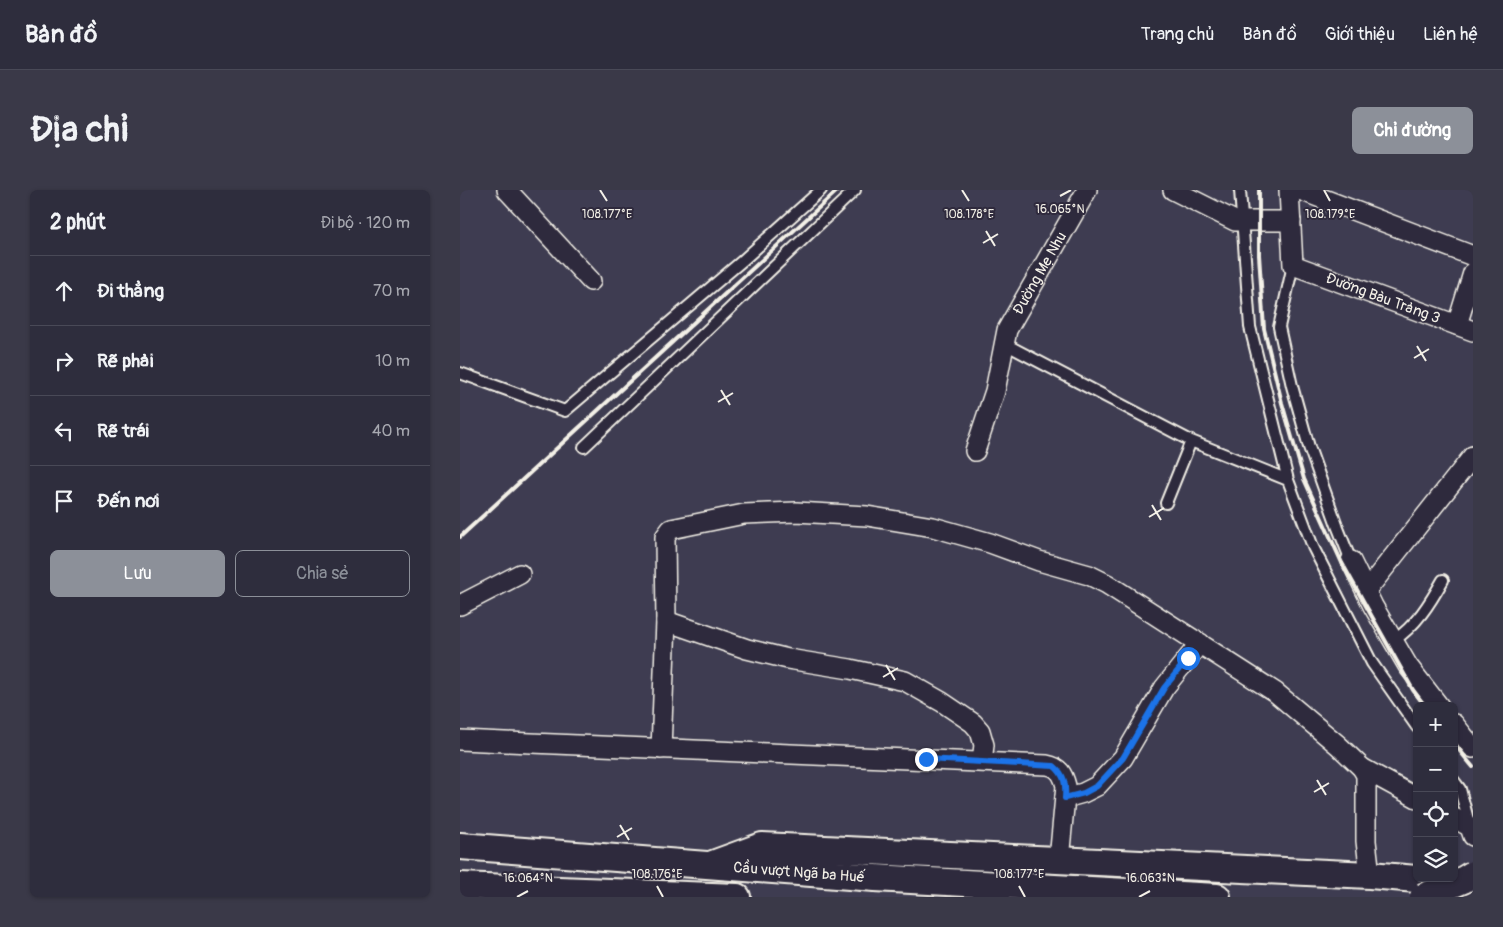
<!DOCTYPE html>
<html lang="vi">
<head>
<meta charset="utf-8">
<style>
  :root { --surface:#2e2d3d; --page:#3a3948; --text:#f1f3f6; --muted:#a7a8b0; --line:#494957; --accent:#8c9099 }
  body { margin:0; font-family:Pangolin,sans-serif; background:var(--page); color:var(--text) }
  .controls { position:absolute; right:15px; bottom:15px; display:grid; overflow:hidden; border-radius:8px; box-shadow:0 1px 4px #0004 }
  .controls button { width:45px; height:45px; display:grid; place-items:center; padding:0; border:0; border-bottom:1px solid var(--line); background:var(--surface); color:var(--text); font:25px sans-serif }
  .stop { position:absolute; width:15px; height:15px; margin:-11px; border:4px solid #1a73e8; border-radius:50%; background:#fff }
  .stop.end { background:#1a73e8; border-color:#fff; box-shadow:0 1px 5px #0008 }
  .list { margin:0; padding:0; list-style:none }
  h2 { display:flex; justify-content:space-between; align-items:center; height:65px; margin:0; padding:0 20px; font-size:21px }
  h2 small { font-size:16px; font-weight:400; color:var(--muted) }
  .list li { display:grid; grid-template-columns:32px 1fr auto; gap:15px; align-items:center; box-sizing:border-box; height:70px; padding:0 20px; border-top:1px solid var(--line) }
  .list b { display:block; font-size:19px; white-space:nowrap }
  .list em { font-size:16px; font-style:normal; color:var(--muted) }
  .actions { display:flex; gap:10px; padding:15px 20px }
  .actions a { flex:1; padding:11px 0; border:1px solid var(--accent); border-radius:8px; text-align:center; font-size:18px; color:var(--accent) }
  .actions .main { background:var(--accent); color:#fff }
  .icon { flex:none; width:28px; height:28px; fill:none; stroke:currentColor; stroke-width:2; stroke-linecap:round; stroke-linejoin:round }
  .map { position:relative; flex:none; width:1013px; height:707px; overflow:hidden; border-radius:8px }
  header { display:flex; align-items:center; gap:30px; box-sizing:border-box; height:70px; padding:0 25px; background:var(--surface); border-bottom:1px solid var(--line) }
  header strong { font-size:24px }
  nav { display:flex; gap:28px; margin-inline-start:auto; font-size:18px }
  .intro { display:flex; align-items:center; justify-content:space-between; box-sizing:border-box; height:120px; padding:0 30px }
  h1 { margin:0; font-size:35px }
  .button { padding:12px 22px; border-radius:8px; background:var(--accent); color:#fff; font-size:18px; font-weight:700 }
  main { display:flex; gap:30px; padding:0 30px }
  aside { flex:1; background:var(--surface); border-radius:8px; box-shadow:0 1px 4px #0004 }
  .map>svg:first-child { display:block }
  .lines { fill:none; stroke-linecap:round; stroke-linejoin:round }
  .lane-casing { stroke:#f4f1e8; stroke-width:14 }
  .street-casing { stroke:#f4f1e8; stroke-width:22 }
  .secondary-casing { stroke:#f4f1e8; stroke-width:30 }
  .lane { stroke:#2f2a3d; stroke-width:10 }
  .street { stroke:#2f2a3d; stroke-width:19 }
  .secondary { stroke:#2f2a3d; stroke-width:26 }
  .rail { stroke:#f4f1e8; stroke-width:4 }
  .secondary-bridge-casing { stroke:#f4f1e8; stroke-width:30; stroke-linecap:butt }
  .secondary-bridge { stroke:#2f2a3d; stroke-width:26 }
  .route { stroke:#1a73e8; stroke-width:6 }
  .ticks { fill:none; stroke:#f4f1e8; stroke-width:2 }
  .labels { text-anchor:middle; stroke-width:4; stroke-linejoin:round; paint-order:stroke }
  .street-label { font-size:15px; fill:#f4f1e8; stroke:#2f2a3d }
  .ticks-label { font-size:12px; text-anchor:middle; fill:#f4f1e8; stroke:#2f2a3d; stroke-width:4; stroke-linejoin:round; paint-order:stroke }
</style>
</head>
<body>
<header>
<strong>Bản đồ</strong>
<nav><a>Trang chủ</a><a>Bản đồ</a><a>Giới thiệu</a><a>Liên hệ</a></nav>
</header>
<div class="intro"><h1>Địa chỉ</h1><a class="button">Chỉ đường</a></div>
<main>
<aside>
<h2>2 phút<small>Đi bộ · 120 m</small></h2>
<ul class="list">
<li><svg class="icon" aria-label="ahead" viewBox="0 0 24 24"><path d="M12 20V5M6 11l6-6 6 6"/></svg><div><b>Đi thẳng</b></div><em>70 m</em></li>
<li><svg class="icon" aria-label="right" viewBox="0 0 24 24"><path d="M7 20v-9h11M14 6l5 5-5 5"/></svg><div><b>Rẽ phải</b></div><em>10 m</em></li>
<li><svg class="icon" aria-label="left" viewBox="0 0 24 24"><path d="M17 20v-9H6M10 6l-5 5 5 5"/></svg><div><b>Rẽ trái</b></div><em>40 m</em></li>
<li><svg class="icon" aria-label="arrive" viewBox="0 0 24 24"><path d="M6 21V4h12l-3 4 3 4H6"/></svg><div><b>Đến nơi</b></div></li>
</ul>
<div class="actions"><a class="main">Lưu</a><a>Chia sẻ</a></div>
</aside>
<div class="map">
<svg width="1013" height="707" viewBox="0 0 1013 707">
  <rect width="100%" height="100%" fill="#3e3c51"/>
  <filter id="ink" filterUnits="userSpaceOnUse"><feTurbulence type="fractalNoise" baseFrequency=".02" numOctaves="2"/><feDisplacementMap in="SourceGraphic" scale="10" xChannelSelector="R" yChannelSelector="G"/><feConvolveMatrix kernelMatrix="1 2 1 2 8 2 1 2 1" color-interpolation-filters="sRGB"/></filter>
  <g filter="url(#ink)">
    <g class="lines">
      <defs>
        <path id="lane" d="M 780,0 L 790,137 L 828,290 L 853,357 L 912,473 L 957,537
          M 833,75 L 819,137 L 832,196 L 849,257 L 878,338 L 891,371
          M 545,154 L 731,251 L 828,290
          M 0,183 L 105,221 L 282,71 L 361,0
          M 124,257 L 395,0
          M 706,313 L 731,251
          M 933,451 C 956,436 970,413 983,390
          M 994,591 L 1000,599 L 1010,637"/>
        <g id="street">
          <path d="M 47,0 L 131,91"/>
          <path d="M 713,0 L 775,31 L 831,31"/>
          <path id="s1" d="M 829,0 L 833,75 L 1013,141"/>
          <path d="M 840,0 L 1013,66"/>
          <path d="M 997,135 L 1013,83"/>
          <path id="s2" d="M 515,261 L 535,201 L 547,140 L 627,0"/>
          <path d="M 891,371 L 913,416 L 948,476 L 979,516"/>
          <path d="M 906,401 L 1013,266"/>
          <path d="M 0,415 L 60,384"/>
          <path d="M 206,431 L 287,459 L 328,469 L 390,479 L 445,491 L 482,512 L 513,533 L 520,541 L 524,555 L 522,571"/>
          <path d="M 994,534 L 1013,558"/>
          <path d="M 0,550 L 587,575 C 599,577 603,584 606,596 L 599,670"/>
          <path d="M 201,559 L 206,431 L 205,347 L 211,339 L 284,324 L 336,322 L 407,326 L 473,337 L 530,353 L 579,371 L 629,385 L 647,394 L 815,502 L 878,555 L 902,578 L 906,585 L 906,651 L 910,685"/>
          <path d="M 902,578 L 957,608"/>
          <path d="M 605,608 L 623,603 L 637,596 L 663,568 L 704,498 L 740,453"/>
          <path d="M 994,628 L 1010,637 L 1013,646"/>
        </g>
        <g id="secondary">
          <path id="s3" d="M 0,656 L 415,688 L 757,707"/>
          <path d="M 250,675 L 302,656 L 910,685 L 968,690 L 1013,706"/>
          <path d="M 0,696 L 277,707"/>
        </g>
      </defs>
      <!-- lane casing -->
      <use href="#lane" class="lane-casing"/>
      <!-- street casing -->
      <use href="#street" class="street-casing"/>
      <!-- secondary casing -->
      <use href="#secondary" class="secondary-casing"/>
      <!-- lane -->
      <use href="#lane" class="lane"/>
      <!-- street -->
      <use href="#street" class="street"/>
      <!-- secondary -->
      <use href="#secondary" class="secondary"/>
      <!-- rail -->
      <path class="rail" d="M 799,0 L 799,65 L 804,139 L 822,213 L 844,289 L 882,373 L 953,500 L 965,516
        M 0,347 L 378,0
        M 994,554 L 1013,577"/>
      <defs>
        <path id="secondary-bridge" d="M 963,707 L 1003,690 L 1013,684"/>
      </defs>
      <!-- secondary-bridge casing -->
      <use href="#secondary-bridge" class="secondary-bridge-casing"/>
      <!-- secondary-bridge -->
      <use href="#secondary-bridge" class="secondary-bridge"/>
    </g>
  </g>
  <g class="lines" filter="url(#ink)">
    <!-- route -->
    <path class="route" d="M 466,569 L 594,576 C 605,585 606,595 605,608 L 624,603 L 637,596 L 663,568 L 704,498 L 728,468"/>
  </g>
  <!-- ticks -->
  <path class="ticks" d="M 140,0 L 147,11M 502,0 L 509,11M 864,0 L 870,11M 600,6 L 611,0M 526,41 L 535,56M 523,53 L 538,44M 957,156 L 966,171M 954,168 L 969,159M 261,200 L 270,215M 258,212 L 273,203M 692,315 L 701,330M 689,327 L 704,318M 426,475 L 435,490M 423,487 L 438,478M 857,590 L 866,605M 854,602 L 869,593M 160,635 L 169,650M 157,647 L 172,638M 197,696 L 203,707M 559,696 L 565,707M 57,707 L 68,701M 679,707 L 690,701"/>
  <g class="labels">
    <!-- street labels -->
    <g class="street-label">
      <text dy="5" stroke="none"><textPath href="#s2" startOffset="191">Đường Mẹ Nhu</textPath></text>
      <text dy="5" stroke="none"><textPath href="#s1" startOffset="171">Đường Bàu Trảng 3</textPath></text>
      <text dy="5" stroke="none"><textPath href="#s3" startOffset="340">Cầu vượt Ngã ba Huế</textPath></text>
    </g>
  </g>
  <g class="ticks-label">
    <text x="600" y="23">16.065°N</text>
    <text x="147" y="28">108.177°E</text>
    <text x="509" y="28">108.178°E</text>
    <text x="870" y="28">108.179°E</text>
    <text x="197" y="688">108.176°E</text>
    <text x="559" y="688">108.177°E</text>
    <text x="68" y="692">16.064°N</text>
    <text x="690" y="692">16.063°N</text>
  </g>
</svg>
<div class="controls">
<button>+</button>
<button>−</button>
<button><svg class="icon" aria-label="locate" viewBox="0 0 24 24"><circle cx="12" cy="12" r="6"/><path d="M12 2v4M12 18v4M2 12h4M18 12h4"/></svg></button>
<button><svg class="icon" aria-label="layers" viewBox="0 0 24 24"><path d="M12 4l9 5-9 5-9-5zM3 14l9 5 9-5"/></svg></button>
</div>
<div class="stop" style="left:728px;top:468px"></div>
<div class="stop end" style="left:466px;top:569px"></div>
</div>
</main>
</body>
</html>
